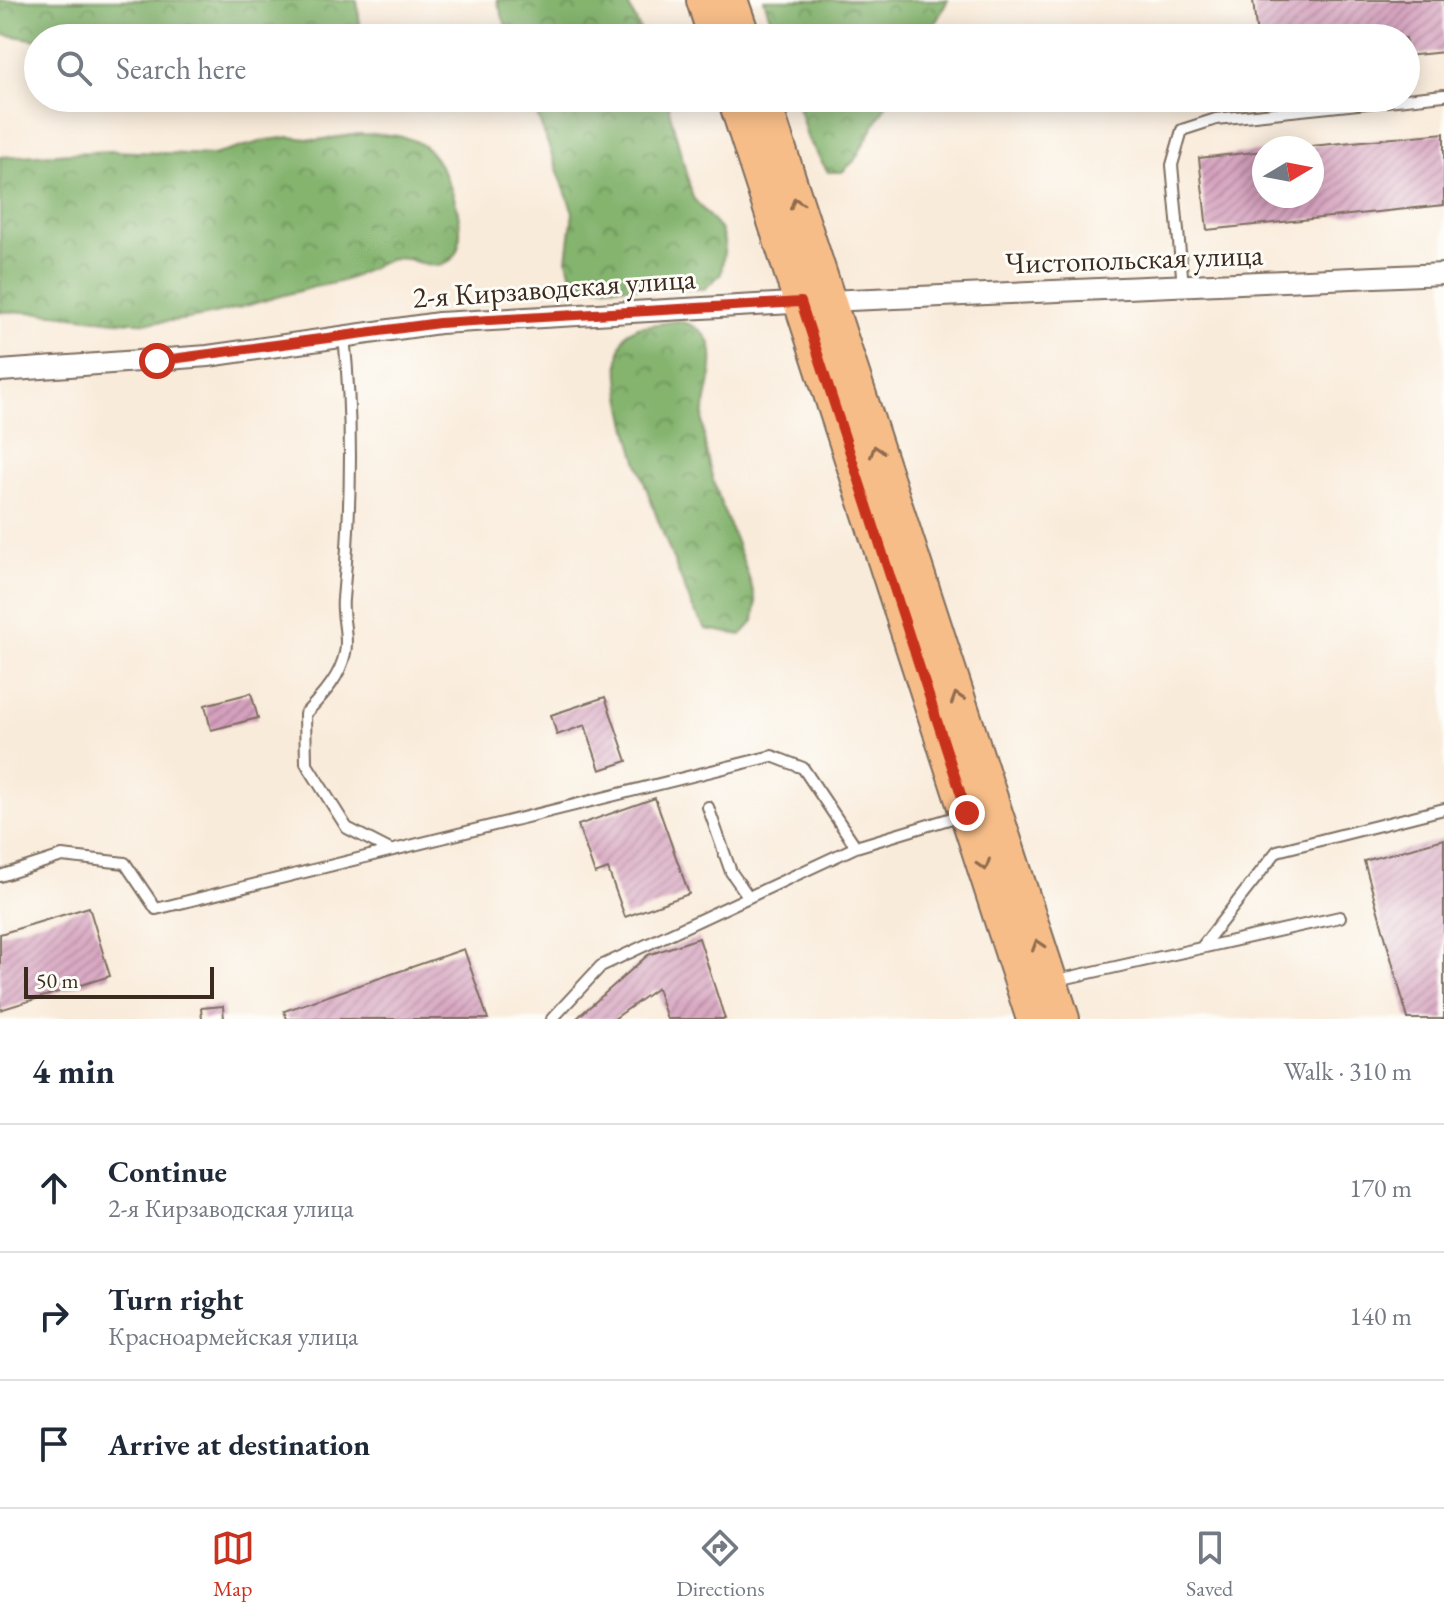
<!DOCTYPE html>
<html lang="en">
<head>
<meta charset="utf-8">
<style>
  :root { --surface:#fff; --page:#f2f2f3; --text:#1f2937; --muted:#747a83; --line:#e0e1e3; --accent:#c8321e }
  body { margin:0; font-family:"EB Garamond",serif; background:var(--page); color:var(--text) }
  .compass { position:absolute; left:1252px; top:136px; width:72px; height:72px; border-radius:50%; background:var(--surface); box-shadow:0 4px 20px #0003; rotate:80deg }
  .scale { position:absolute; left:24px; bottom:20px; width:190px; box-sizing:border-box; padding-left:8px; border:4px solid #3b2a1e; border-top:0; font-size:22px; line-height:28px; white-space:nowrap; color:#3b2a1e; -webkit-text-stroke:6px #fdfcf7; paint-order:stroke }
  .stop { position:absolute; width:24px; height:24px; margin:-18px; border:6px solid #c8321e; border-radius:50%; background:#fff }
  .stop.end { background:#c8321e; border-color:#fff; box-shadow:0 2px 8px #0008 }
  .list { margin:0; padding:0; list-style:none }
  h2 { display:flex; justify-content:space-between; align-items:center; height:104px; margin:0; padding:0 32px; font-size:34px }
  h2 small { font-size:26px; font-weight:400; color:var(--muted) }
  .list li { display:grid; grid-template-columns:52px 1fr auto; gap:24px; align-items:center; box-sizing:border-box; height:128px; padding:0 32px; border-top:2px solid var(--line) }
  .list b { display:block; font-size:30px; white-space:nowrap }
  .list p { margin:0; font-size:26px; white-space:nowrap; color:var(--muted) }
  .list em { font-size:26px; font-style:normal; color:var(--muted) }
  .icon { flex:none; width:44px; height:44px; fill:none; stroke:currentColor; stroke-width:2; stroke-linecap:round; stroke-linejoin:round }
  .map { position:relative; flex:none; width:1444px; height:1019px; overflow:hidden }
  .search { position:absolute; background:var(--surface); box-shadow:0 4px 20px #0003; left:24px; right:24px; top:24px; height:88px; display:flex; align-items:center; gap:20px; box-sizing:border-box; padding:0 28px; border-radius:44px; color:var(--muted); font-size:30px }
  .sheet { height:488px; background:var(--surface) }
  nav { display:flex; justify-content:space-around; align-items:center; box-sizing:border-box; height:112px; border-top:2px solid var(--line); background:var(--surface); font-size:22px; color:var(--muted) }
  nav a { display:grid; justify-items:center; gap:4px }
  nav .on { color:var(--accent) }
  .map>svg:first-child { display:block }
  .forest { fill:url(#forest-crowns); stroke:#606f46; stroke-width:2 }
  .building { fill:url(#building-hatch) }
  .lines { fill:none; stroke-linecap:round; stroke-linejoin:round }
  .lane-casing { stroke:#7e6e60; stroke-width:14 }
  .street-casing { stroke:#7e6e60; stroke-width:24 }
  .primary-casing { stroke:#7e6e60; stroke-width:38 }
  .lane { stroke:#fff; stroke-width:10 }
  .street { stroke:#fff; stroke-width:20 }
  .primary { stroke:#f7bd88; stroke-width:34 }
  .oneway { stroke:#906c4e }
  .route { stroke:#c8321e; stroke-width:10 }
  .labels { text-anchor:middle; stroke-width:6; stroke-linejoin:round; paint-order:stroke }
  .street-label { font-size:30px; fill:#3b2a1e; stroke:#fdfcf7 }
</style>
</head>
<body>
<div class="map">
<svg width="1444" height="1019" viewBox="0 0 1444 1019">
  <defs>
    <pattern id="forest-crowns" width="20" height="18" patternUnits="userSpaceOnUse" patternTransform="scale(2)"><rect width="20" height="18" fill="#84b46e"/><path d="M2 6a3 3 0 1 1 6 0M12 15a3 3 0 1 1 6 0" fill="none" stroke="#6d935a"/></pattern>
    <pattern id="building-hatch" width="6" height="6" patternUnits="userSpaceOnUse" patternTransform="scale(2)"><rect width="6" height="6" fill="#d5a0be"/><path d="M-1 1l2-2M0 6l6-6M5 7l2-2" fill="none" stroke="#ae839a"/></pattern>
  </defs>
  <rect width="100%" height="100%" fill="#fdfcf7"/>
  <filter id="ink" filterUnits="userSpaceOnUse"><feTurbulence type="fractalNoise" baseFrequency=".0125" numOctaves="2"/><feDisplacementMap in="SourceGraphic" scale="16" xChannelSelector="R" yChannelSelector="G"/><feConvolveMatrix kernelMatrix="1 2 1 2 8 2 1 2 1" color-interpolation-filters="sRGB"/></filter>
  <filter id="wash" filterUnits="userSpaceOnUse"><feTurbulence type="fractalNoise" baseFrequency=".006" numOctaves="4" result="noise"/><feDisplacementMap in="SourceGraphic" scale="32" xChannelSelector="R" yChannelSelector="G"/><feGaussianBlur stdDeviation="1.8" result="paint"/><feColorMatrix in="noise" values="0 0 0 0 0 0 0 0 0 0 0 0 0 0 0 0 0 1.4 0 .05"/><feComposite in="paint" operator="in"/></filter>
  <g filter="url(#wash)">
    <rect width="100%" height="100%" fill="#f9ebda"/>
    <!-- forest -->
    <path class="forest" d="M 0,0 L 357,0 L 360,26 L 354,38 L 38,40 L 0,34 Z
      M 497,0 L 626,0 L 644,38 L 510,38 Z
      M 764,0 L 948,0 L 927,38 L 777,38 Z
      M 531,98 L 666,98 L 693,198 L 720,229 L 725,244 L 721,274 L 704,289 L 598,286 L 582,283 L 570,272 L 567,260 L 573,212 Z
      M 796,98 L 890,98 L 854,161 L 842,172 L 828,172 L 807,137 Z
      M 359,134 C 378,135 401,133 419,143 C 449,158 483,259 439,265 C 422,268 409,255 392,259 C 377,262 363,274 348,279 C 335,284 321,285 307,289 C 262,300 217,317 170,321 C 114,327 57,309 0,312 L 0,157 L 111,151 L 213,155 L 267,140 L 290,137 L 317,140 Z
      M 677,321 C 738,332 701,391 703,425 C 706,489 742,542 756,603 L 754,621 L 741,635 L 706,629 L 692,607 C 672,553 593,380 627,333 L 638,327 Z"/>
    <g id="blocks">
      <!-- building -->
      <path class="building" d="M 1253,0 L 1444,0 L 1444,52 L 1406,56 L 1406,38 L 1257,38 Z
        M 1444,133 L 1444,205 L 1207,230 L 1199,158 L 1264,151 L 1264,196 L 1312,196 L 1312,146 Z
        M 251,693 L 258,718 L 211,730 L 205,705 Z
        M 605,697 L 627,761 L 600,770 L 585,725 L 557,735 L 551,715 Z
        M 655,798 L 689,894 L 625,917 L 608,869 L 595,874 L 578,825 Z
        M 1444,839 L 1444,1019 L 1408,1019 L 1364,861 Z
        M 89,907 L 110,976 L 0,1010 L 0,934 Z
        M 699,938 L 725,1019 L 667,1019 L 657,988 L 614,1019 L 576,1019 L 648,955 Z
        M 464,949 L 488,1019 L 287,1019 L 284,1011 Z
        M 223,1006 L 224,1019 L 202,1019 L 201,1008 Z"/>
    </g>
  </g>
  <g filter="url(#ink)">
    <use href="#blocks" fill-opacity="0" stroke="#7e6e60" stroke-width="2"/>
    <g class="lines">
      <defs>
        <path id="lane" d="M 1183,286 L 1172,165 L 1182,130 L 1216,119 L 1444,95
          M 344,336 C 353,422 351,513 343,599 C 341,616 349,636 345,653 C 340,678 322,696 305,714 L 306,763 L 347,828 L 390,850
          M 708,807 L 731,872 L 748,896
          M 0,876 L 62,856 L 125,863 L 156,909 L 772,756 L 803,768 L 856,847
          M 1201,948 L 1277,851 L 1444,809
          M 1053,981 L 1340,917
          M 552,1019 L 601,966 L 856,847 L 962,815"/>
        <path id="street" d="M 0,371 L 208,356 L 439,323 L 827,301 L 1444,274"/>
        <path id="primary" d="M 704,0 L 716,38
          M 730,0 L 743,38
          M 735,98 L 1034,1019
          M 762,98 L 1062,1019"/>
      </defs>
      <!-- lane casing -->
      <use href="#lane" class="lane-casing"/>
      <!-- street casing -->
      <use href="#street" class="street-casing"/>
      <!-- primary casing -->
      <use href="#primary" class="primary-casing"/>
      <!-- lane -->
      <use href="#lane" class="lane"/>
      <!-- street -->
      <use href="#street" class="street"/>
      <!-- primary -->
      <use href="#primary" class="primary"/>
    </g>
    <!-- one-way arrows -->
    <defs><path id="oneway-chevron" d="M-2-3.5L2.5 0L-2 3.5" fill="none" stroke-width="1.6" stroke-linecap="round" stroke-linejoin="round" transform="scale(2)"/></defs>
    <g class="oneway">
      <use href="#oneway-chevron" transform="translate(796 203) rotate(-108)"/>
      <use href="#oneway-chevron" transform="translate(876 451) rotate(-108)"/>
      <use href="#oneway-chevron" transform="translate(957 698) rotate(-108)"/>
      <use href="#oneway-chevron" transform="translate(984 865) rotate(72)"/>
      <use href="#oneway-chevron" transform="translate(1038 945) rotate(-108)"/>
    </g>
  </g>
  <g class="lines" filter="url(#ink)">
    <!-- route -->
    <path class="route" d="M 157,361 L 439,323 L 801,302 L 967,813"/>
  </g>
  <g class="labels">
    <!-- street labels -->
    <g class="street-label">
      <text transform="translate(1134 259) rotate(-2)" y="10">Чистопольская улица</text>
      <text transform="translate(554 288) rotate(-4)" y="10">2-я Кирзаводская улица</text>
    </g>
  </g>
</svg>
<svg class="compass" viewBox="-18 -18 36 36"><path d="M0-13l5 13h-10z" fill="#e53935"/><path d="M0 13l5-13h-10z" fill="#747a83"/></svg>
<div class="scale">50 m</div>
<div class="stop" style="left:157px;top:361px"></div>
<div class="stop end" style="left:967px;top:813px"></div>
<div class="search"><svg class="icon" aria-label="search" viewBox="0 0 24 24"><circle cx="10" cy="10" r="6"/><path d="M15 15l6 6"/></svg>Search here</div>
</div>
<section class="sheet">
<h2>4 min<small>Walk · 310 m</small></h2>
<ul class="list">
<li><svg class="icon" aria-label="ahead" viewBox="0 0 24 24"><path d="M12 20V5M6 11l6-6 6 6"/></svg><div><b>Continue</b><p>2-я Кирзаводская улица</p></div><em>170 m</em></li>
<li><svg class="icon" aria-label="right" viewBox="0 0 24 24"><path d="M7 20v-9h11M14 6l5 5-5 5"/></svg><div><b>Turn right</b><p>Красноармейская улица</p></div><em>140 m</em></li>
<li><svg class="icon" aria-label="arrive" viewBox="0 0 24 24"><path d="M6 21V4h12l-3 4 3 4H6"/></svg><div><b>Arrive at destination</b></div></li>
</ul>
</section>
<nav>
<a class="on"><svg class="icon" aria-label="map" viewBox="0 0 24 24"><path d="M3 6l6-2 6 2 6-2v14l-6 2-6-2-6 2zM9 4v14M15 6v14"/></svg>Map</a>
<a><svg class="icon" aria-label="directions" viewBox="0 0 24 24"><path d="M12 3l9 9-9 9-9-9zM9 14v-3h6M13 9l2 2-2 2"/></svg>Directions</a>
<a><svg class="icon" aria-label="saved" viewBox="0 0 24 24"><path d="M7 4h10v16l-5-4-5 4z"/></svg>Saved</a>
</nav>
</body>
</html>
